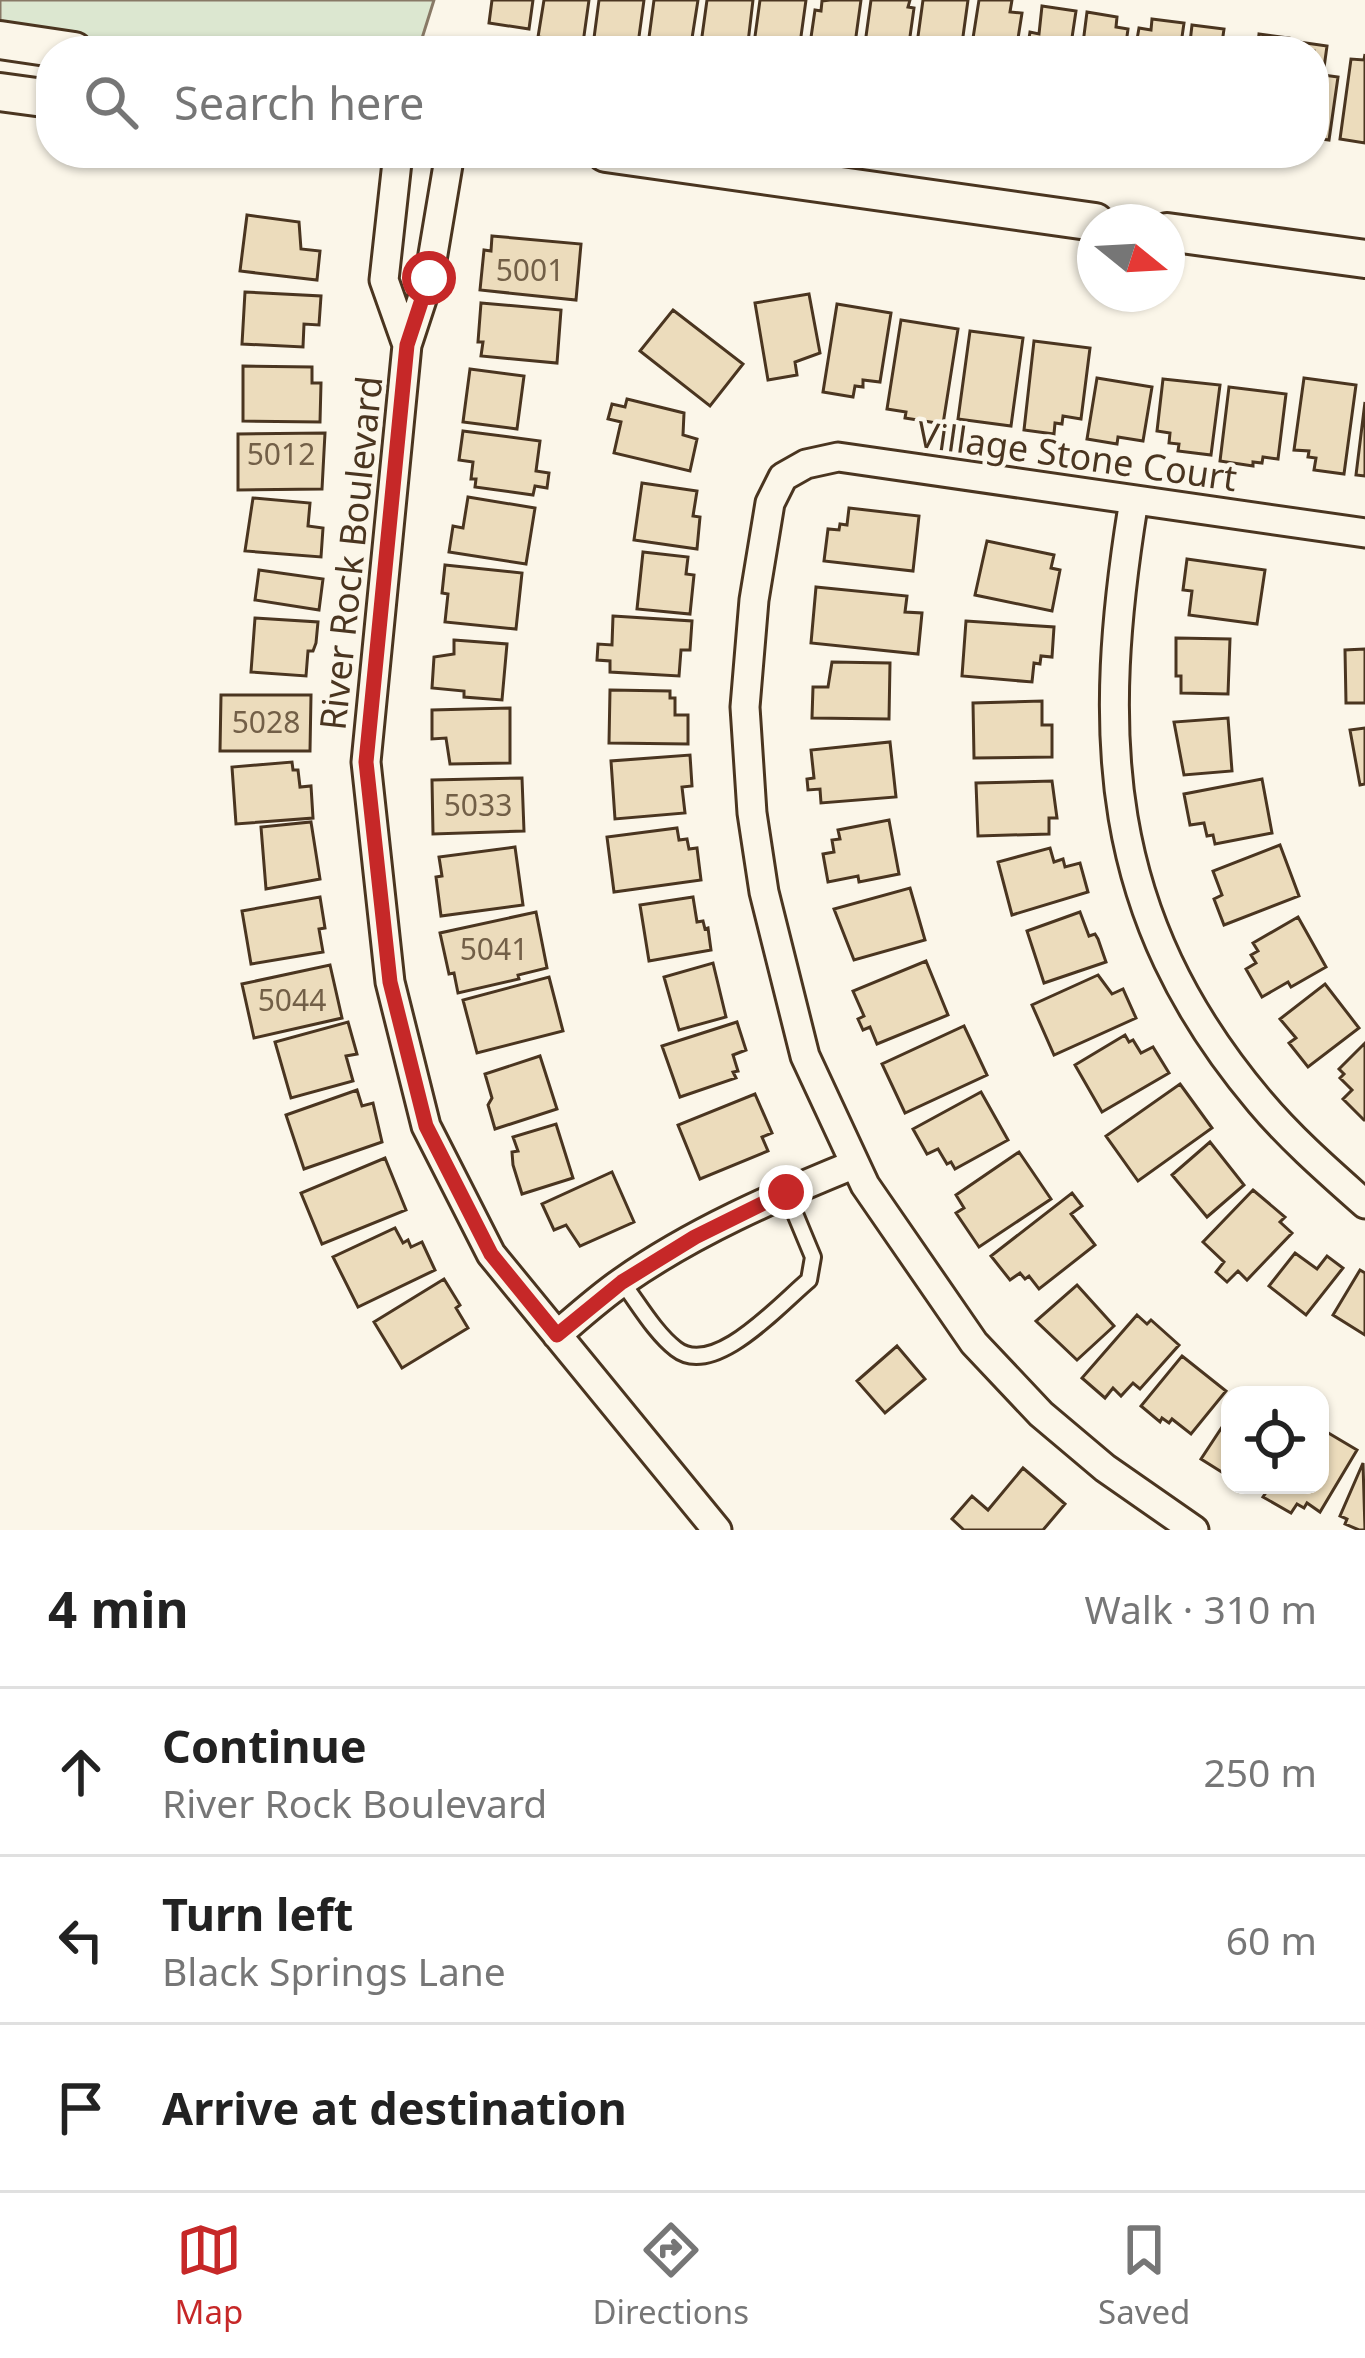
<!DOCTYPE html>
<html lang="en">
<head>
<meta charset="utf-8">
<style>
  :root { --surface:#fff; --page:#f2f2f2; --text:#222; --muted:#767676; --line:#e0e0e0; --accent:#c62828 }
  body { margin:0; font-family:"Noto Sans",sans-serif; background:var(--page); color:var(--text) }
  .controls { position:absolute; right:36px; bottom:36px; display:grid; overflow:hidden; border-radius:24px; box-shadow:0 3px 9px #0004 }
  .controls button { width:108px; height:108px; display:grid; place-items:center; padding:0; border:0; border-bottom:3px solid var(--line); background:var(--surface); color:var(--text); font:60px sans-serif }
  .compass { position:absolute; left:1077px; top:204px; width:108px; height:108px; border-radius:50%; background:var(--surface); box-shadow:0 3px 9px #0004; rotate:108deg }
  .stop { position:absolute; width:36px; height:36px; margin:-27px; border:9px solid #c62828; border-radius:50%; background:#fff }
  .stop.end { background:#c62828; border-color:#fff; box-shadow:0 3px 12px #0008 }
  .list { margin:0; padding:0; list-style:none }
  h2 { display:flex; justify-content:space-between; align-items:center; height:156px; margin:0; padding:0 48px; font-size:51px }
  h2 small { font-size:39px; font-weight:400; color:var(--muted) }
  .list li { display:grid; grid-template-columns:78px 1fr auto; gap:36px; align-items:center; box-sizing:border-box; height:168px; padding:0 48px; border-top:3px solid var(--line) }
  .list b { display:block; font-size:45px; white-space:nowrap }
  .list p { margin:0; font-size:39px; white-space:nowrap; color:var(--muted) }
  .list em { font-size:39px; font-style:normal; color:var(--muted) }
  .icon { flex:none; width:66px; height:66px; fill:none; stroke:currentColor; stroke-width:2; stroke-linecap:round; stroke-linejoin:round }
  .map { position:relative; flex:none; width:1365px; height:1530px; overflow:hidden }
  .search { position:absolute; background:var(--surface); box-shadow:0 3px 9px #0004; left:36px; right:36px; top:36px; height:132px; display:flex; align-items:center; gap:30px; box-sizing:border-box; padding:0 42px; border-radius:48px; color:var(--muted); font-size:45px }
  .sheet { height:660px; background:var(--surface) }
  nav { display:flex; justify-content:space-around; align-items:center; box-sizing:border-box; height:168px; border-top:3px solid var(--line); background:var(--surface); font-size:33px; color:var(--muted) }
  nav a { display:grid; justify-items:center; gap:6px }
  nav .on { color:var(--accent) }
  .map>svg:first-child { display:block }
  .green { fill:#dce7d0; stroke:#887966; stroke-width:3 }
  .building { fill:#ecdcbc; stroke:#4a3520; stroke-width:3 }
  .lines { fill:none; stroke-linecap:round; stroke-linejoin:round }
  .lane-casing { stroke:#4a3520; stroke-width:20 }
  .street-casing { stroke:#4a3520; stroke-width:33 }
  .secondary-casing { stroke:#4a3520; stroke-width:42 }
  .lane { stroke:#fbf6e9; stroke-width:14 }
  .street { stroke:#fbf6e9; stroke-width:27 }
  .secondary { stroke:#fbf6e9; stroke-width:36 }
  .route { stroke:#c62828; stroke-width:15 }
  .labels { text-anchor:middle; stroke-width:9; stroke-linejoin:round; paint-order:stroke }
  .number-label { font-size:30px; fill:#725f47 }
  .street-label { font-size:36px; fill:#4a3520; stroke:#fbf6e9 }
</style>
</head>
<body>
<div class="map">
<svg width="1365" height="1530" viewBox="0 0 1365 1530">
  <rect width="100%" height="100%" fill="#fbf6e9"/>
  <!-- green -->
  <path class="green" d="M 0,0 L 434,0 L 418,51 L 0,34 Z"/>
  <!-- building -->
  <path class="building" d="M 492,0 L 533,0 L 529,29 L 489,23 Z
    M 544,0 L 589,0 L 583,43 L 538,37 Z
    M 599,0 L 644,0 L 638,44 L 594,38 Z
    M 654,0 L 698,0 L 690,51 L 648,45 Z
    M 707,0 L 753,0 L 747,51 L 700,51 Z
    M 760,0 L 806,0 L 799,51 L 753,51 Z
    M 830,0 L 861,0 L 854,51 L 809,51 L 815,10 L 821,11 L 822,1 Z
    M 871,0 L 910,0 L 908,7 L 914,8 L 908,51 L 864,51 Z
    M 923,0 L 968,0 L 961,51 L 916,51 Z
    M 979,0 L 1012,0 L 1010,12 L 1022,13 L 1016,51 L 971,51 Z
    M 1042,6 L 1076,11 L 1070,51 L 1027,51 L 1030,32 L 1039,34 Z
    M 1087,12 L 1117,17 L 1116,27 L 1128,29 L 1125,51 L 1082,51 Z
    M 1152,19 L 1184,23 L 1180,51 L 1135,51 L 1139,28 L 1151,30 Z
    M 1192,25 L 1224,29 L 1222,43 L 1230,44 L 1229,51 L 1189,51 Z
    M 1259,34 L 1289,38 L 1288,51 L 1244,51 L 1245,42 L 1258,44 Z
    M 1299,42 L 1327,46 L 1323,75 L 1338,77 L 1329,140 L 1314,138 L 1314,51 L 1298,51 Z
    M 1365,54 L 1365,143 L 1340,139 L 1351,59 L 1364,60 Z
    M 247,215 L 299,222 L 301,249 L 320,251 L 317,280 L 240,271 Z
    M 492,236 L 581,244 L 576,300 L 480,290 L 484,250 L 491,251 Z
    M 245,292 L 321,296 L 319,325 L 304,324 L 303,347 L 242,344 Z
    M 809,294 L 820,353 L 795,362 L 797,375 L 768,380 L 755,303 Z
    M 481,303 L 561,310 L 557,363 L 481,356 L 483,342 L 478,342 Z
    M 837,304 L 891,313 L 880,382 L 863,380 L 863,387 L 855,386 L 853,397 L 823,392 Z
    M 673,310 L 743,364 L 710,406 L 640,351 Z
    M 901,320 L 958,329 L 943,424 L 905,418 L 906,412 L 887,409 Z
    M 970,331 L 1023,338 L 1011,426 L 958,419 Z
    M 1034,341 L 1090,348 L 1081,419 L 1063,416 L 1062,424 L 1055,423 L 1054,434 L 1024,430 Z
    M 243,366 L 312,367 L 312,383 L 321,383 L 320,422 L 243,421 Z
    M 470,369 L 524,376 L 517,429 L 463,422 Z
    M 1097,378 L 1152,387 L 1143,441 L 1118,437 L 1117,444 L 1087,439 Z
    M 1304,378 L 1356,385 L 1344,474 L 1314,470 L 1316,458 L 1308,457 L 1309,451 L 1294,450 Z
    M 1163,379 L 1220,385 L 1211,455 L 1178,451 L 1179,444 L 1169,443 L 1170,433 L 1157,431 Z
    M 1229,387 L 1286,394 L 1278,459 L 1263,457 L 1262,463 L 1253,462 L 1253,466 L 1220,461 Z
    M 627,399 L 684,413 L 683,435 L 697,439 L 690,471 L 614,453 L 621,422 L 608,419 L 612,404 L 625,407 Z
    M 1365,402 L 1365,476 L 1356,475 Z
    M 463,431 L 540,441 L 536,471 L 549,473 L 547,488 L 535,486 L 533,495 L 475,487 L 476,479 L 471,479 L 473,462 L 459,460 Z
    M 325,433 L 322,489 L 238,490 L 238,434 Z
    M 642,483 L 697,491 L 693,516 L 700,517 L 697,549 L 634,540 Z
    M 468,497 L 535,508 L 526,564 L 449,552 L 453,526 L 463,528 Z
    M 253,498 L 310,503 L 308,526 L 323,528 L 321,557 L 245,551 Z
    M 849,508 L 919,516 L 913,571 L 824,561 L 828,529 L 839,530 L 840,524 L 847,525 Z
    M 987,541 L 1054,555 L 1051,568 L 1060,570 L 1052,611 L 975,595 Z
    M 643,552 L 688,557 L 686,574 L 694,575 L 690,614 L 637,609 Z
    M 1187,559 L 1265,570 L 1257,624 L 1189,615 L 1192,591 L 1183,590 Z
    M 445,565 L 522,573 L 516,629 L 445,622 L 448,594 L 442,593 Z
    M 259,570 L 323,579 L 319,610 L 255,600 Z
    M 816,587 L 907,596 L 905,612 L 922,613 L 918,654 L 811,643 Z
    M 613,616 L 692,621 L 690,650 L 681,650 L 679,676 L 610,672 L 610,661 L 597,660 L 598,644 L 612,645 Z
    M 255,618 L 318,622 L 316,643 L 313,651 L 308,651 L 306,676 L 251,672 Z
    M 966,621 L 1054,627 L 1052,657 L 1041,656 L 1040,664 L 1034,663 L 1032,682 L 962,676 Z
    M 1176,638 L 1230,639 L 1228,694 L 1181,693 L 1181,676 L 1176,676 Z
    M 454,640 L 507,644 L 502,700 L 464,697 L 464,691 L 432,688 L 434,657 L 454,654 Z
    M 1365,649 L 1365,703 L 1346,703 L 1345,650 Z
    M 832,662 L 890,663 L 889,719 L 812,718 L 813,687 L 828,687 Z
    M 610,690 L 670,691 L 670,698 L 675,698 L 675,715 L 688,715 L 688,744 L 609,743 Z
    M 221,695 L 311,695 L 310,751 L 220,751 Z
    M 1042,701 L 1042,725 L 1052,725 L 1052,757 L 974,758 L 973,703 Z
    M 510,708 L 510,763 L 450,764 L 446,738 L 432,739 L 432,710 Z
    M 1228,718 L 1232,771 L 1184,775 L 1174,722 Z
    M 1365,728 L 1365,784 L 1360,785 L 1350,730 Z
    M 890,742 L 896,797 L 821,803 L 820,789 L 808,790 L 807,779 L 814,778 L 811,750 Z
    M 690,755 L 692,786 L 682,787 L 685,813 L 615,819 L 611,761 Z
    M 292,762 L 293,770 L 298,770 L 300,787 L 311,786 L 313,818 L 236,824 L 232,767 Z
    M 522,778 L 524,831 L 433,834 L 432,780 Z
    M 1262,779 L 1272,833 L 1215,844 L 1213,835 L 1207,836 L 1204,823 L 1190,825 L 1184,794 Z
    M 1052,781 L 1057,818 L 1049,818 L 1049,834 L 978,836 L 976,783 Z
    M 889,820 L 899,874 L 859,882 L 858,876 L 828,882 L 823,854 L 834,852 L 832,840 L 840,839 L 838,830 Z
    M 311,822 L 320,879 L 266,889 L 261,827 Z
    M 677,828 L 679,840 L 687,839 L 689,849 L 697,848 L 701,880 L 614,892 L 607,837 Z
    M 1280,845 L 1299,896 L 1224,925 L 1214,899 L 1222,895 L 1213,871 Z
    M 515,847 L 523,905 L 441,916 L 436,877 L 442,876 L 439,857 Z
    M 1050,848 L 1054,862 L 1063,859 L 1065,867 L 1080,863 L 1088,892 L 1012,915 L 998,862 Z
    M 910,888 L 925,940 L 854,960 L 834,909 Z
    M 320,897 L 325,928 L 319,929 L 323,952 L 251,964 L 242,911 Z
    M 693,897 L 697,922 L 703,921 L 705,929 L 708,928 L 711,950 L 649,961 L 640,905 Z
    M 536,912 L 547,968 L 518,975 L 519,979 L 458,993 L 454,973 L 449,974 L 440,933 Z
    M 1080,912 L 1089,936 L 1095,934 L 1098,939 L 1106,962 L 1044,983 L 1027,931 Z
    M 1298,917 L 1326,967 L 1291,987 L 1288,982 L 1262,997 L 1246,969 L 1256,963 L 1251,955 L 1258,951 L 1253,943 Z
    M 926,961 L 948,1015 L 877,1044 L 870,1027 L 863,1030 L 858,1019 L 864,1016 L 853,991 Z
    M 713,963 L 726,1017 L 679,1030 L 664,977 Z
    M 330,965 L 342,1018 L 254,1038 L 242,984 Z
    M 1098,975 L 1112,994 L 1123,989 L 1136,1018 L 1054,1055 L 1032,1005 Z
    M 549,977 L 563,1031 L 477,1053 L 463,1000 Z
    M 1325,984 L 1359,1028 L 1308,1067 L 1289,1043 L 1296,1038 L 1280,1019 Z
    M 348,1022 L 357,1054 L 346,1056 L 353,1081 L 291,1098 L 275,1042 Z
    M 737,1022 L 746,1050 L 733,1055 L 738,1071 L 733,1072 L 736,1078 L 680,1097 L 662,1046 Z
    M 964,1026 L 987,1075 L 905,1113 L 882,1064 Z
    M 1125,1035 L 1129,1042 L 1133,1040 L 1141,1053 L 1153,1047 L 1169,1073 L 1102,1112 L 1075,1065 Z
    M 1365,1043 L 1365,1120 L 1364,1120 L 1343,1099 L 1352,1090 L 1340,1078 L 1344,1074 L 1339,1069 Z
    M 540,1056 L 557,1109 L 495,1129 L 488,1105 L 492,1098 L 485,1074 Z
    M 1180,1084 L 1212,1128 L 1138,1181 L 1106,1136 Z
    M 357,1090 L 362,1106 L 373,1103 L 382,1142 L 304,1169 L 286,1115 Z
    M 981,1092 L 1008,1140 L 955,1169 L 951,1162 L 947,1164 L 938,1149 L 927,1154 L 913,1129 Z
    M 755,1094 L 772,1133 L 762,1137 L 768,1151 L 700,1179 L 678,1125 Z
    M 556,1124 L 573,1178 L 522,1194 L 513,1165 L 512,1152 L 518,1151 L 513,1137 Z
    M 1210,1142 L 1244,1185 L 1207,1217 L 1172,1175 Z
    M 1019,1152 L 1051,1199 L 979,1247 L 956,1213 L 964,1208 L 956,1195 Z
    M 385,1158 L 406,1210 L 322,1244 L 301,1193 Z
    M 612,1172 L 634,1222 L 580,1246 L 566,1225 L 554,1230 L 542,1204 Z
    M 1253,1190 L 1285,1217 L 1280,1222 L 1292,1233 L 1247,1280 L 1238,1271 L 1227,1282 L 1216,1272 L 1224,1262 L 1203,1242 Z
    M 1072,1193 L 1082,1206 L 1071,1214 L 1095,1245 L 1039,1289 L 1029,1276 L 1025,1279 L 1020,1273 L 1010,1280 L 991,1256 Z
    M 395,1228 L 403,1243 L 408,1240 L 411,1247 L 422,1242 L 435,1270 L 358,1307 L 333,1257 Z
    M 1295,1253 L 1317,1269 L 1327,1256 L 1343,1268 L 1306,1315 L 1269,1286 Z
    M 1360,1270 L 1365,1273 L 1365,1335 L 1333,1315 Z
    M 444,1279 L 460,1305 L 456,1308 L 468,1328 L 402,1368 L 374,1322 Z
    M 1077,1285 L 1114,1326 L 1077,1360 L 1036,1321 Z
    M 1137,1315 L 1147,1324 L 1151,1320 L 1179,1345 L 1140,1389 L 1133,1383 L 1121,1396 L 1113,1388 L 1105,1398 L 1082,1378 Z
    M 897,1346 L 925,1379 L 885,1413 L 857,1381 Z
    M 1182,1356 L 1226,1391 L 1191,1434 L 1172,1419 L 1169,1423 L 1162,1418 L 1160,1422 L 1141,1406 Z
    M 1230,1415 L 1230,1473 L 1228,1476 L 1201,1459 Z
    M 1320,1428 L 1357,1450 L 1320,1512 L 1307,1503 L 1304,1508 L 1297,1504 L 1291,1513 L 1263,1497 L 1271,1485 L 1320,1485 Z
    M 1363,1463 L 1365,1530 L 1359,1530 L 1345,1524 L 1347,1519 L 1340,1516 Z
    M 1023,1468 L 1065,1504 L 1043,1530 L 964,1530 L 952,1519 L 972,1496 L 988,1510 Z"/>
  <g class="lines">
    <defs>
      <path id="lane" d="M 622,1282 C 638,1303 655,1333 676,1349 C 714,1379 780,1304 809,1280 L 813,1257 L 786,1192"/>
      <path id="street" d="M 398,153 L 384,280 L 407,345
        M 450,153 L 429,278 L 407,345 L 366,762 L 390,982 L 426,1126 L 491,1254 L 717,1530
        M 1134,500 C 1096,732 1101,914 1260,1102 C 1291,1139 1329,1172 1365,1204
        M 557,1335 C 578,1317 599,1298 622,1282 C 693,1232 774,1197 855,1164
        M 1194,1530 L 1105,1468 L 1041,1414 L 974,1343 L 865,1185 L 805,1056 L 764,892 L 752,813 L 745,707 L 754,600 L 770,503 L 783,477 L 806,464 L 838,457 L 1365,533"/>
      <path id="secondary" d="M 0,40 L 74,51
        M 0,92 L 51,99
        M 606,153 L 1095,222
        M 1167,232 L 1365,259"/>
    </defs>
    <!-- lane casing -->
    <use href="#lane" class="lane-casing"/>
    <!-- street casing -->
    <use href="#street" class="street-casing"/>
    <!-- secondary casing -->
    <use href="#secondary" class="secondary-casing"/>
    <!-- lane -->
    <use href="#lane" class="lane"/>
    <!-- street -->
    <use href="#street" class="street"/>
    <!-- secondary -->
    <use href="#secondary" class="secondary"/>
  </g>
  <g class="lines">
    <!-- route -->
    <path class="route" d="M 429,278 L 407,345 L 366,762 L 390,982 L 426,1126 L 491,1254 L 557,1335 L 622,1282 L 695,1237 L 786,1192"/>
  </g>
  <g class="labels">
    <!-- number labels -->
    <g class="number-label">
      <text x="530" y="281">5001</text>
      <text x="281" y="465">5012</text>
      <text x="266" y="733">5028</text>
      <text x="478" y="816">5033</text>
      <text x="494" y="960">5041</text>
      <text x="292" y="1011">5044</text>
    </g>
    <!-- street labels -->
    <g class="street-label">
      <text transform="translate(1077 456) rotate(8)" y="13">Village Stone Court</text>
      <text transform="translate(351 553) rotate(-84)" y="13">River Rock Boulevard</text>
    </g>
  </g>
</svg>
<div class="controls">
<button><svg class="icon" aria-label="locate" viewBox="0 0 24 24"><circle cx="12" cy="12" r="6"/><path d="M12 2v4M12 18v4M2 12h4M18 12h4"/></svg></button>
</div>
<svg class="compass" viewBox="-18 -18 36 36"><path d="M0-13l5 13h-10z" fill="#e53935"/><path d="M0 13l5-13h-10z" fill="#767676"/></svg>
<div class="stop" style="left:429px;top:278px"></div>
<div class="stop end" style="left:786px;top:1192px"></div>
<div class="search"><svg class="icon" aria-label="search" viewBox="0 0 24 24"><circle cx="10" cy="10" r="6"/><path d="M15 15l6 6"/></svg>Search here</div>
</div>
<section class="sheet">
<h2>4 min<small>Walk · 310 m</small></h2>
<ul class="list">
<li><svg class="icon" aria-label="ahead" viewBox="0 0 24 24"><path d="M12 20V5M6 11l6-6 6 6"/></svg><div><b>Continue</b><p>River Rock Boulevard</p></div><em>250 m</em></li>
<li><svg class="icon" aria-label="left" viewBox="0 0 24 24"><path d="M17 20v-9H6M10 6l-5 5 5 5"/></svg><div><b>Turn left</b><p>Black Springs Lane</p></div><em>60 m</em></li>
<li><svg class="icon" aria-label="arrive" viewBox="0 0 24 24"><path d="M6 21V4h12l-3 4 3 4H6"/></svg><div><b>Arrive at destination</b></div></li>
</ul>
</section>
<nav>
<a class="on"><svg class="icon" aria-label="map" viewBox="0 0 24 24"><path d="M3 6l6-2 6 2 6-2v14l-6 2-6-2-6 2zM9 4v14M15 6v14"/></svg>Map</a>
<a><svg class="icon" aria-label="directions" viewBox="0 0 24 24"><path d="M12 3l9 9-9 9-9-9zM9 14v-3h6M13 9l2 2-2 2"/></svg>Directions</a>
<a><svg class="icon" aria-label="saved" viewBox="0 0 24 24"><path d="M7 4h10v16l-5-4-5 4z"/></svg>Saved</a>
</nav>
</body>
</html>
